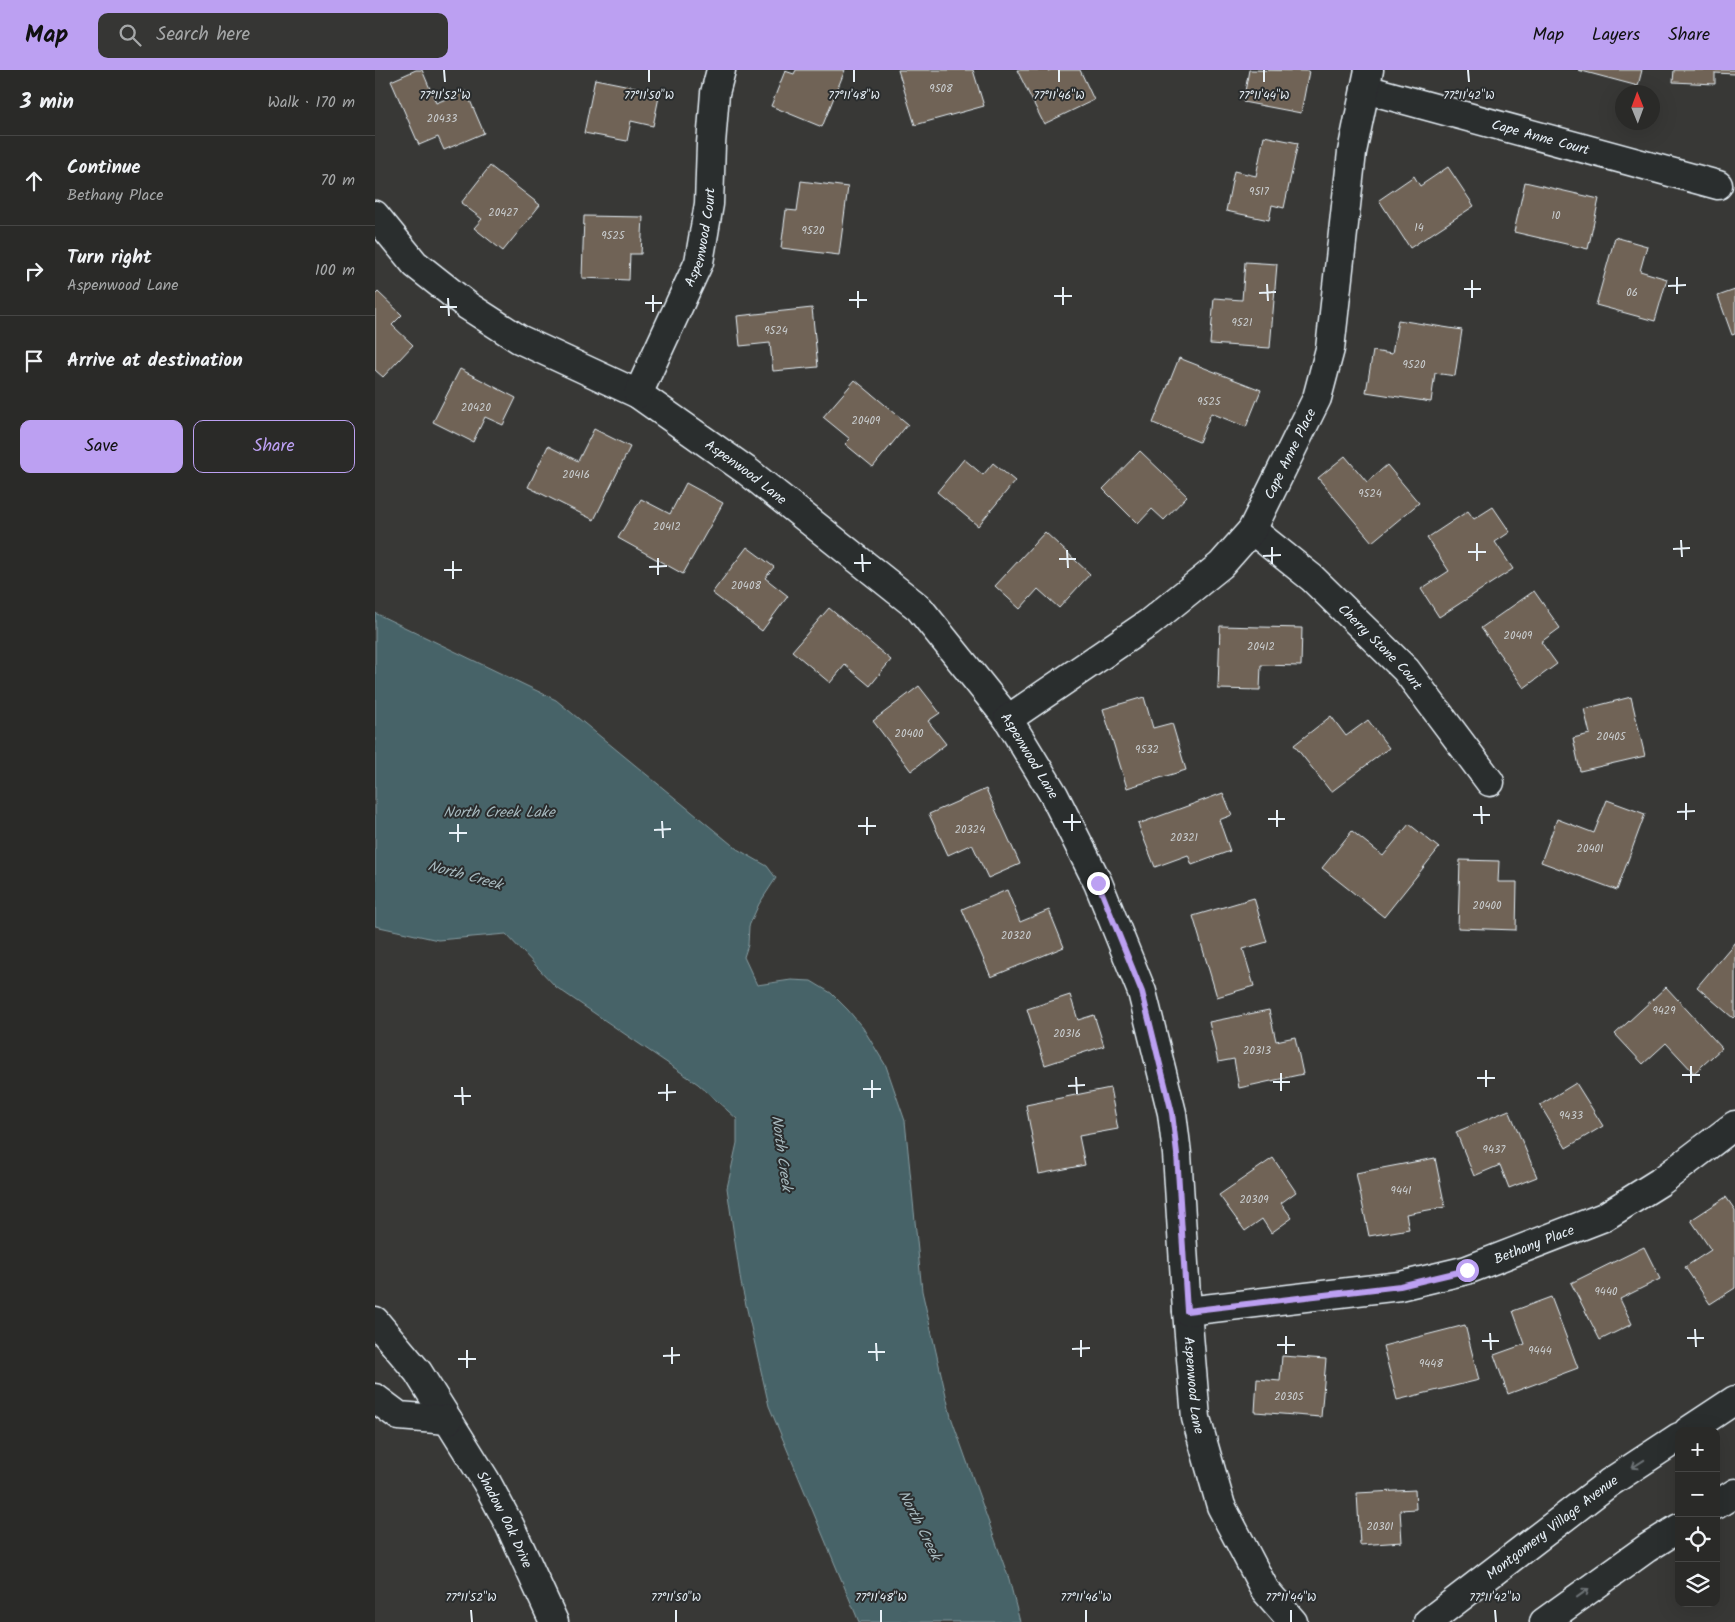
<!DOCTYPE html>
<html lang="en">
<head>
<meta charset="utf-8">
<style>
  :root { --surface:#2a2a28; --page:#363634; --text:#f1f3f6; --muted:#a5a7a8; --line:#464645; --accent:#bca0f2 }
  body { margin:0; font-family:Kalam,sans-serif; background:var(--page); color:var(--text) }
  .controls { position:absolute; right:15px; bottom:15px; display:grid; overflow:hidden; border-radius:10px; box-shadow:0 5px 20px #0002 }
  .controls button { width:45px; height:45px; display:grid; place-items:center; padding:0; border:0; border-bottom:1px solid var(--line); background:var(--surface); color:var(--text); font:25px sans-serif }
  .compass { position:absolute; left:1240px; top:15px; width:45px; height:45px; border-radius:50%; background:var(--surface); box-shadow:0 5px 20px #0002; rotate:359deg }
  .stop { position:absolute; width:15px; height:15px; margin:-11px; border:4px solid #bca0f2; border-radius:50%; background:#fff }
  .stop.end { background:#bca0f2; border-color:#fff; box-shadow:0 1px 5px #0008 }
  .list { margin:0; padding:0; list-style:none }
  h2 { display:flex; justify-content:space-between; align-items:center; height:65px; margin:0; padding:0 20px; font-size:21px }
  h2 small { font-size:16px; font-weight:400; color:var(--muted) }
  .list li { display:grid; grid-template-columns:32px 1fr auto; gap:15px; align-items:center; box-sizing:border-box; height:90px; padding:0 20px; border-top:1px solid var(--line) }
  .list b { display:block; font-size:19px; white-space:nowrap }
  .list p { margin:0; font-size:16px; white-space:nowrap; color:var(--muted) }
  .list em { font-size:16px; font-style:normal; color:var(--muted) }
  .actions { display:flex; gap:10px; padding:15px 20px }
  .actions a { flex:1; padding:11px 0; border:1px solid var(--accent); border-radius:10px; text-align:center; font-size:18px; color:var(--accent) }
  .actions .main { background:var(--accent); color:#111 }
  .icon { flex:none; width:28px; height:28px; fill:none; stroke:currentColor; stroke-width:2; stroke-linecap:round; stroke-linejoin:round }
  .map { position:relative; flex:none; width:1360px; height:1552px; overflow:hidden }
  header { display:flex; align-items:center; gap:30px; box-sizing:border-box; height:70px; padding:0 25px; background:var(--accent); color:#111 }
  header strong { font-size:24px }
  nav { display:flex; gap:28px; margin-inline-start:auto; font-size:18px }
  .search { width:350px; height:45px; background:var(--page); display:flex; align-items:center; gap:12px; box-sizing:border-box; padding:0 18px; border-radius:10px; color:var(--muted); font-size:19px }
  main { display:flex }
  aside { flex:1; background:var(--surface) }
  .map>svg:first-child { display:block }
  .water { fill:#466468; stroke:#879ca2 }
  .building { fill:#6f6456; stroke:#e8f1f8 }
  .lines { fill:none; stroke-linecap:round; stroke-linejoin:round }
  .minor-casing { stroke:#e8f1f8; stroke-width:31 }
  .major-casing { stroke:#e8f1f8; stroke-width:31 }
  .minor { stroke:#2a2d2e; stroke-width:28 }
  .major { stroke:#2a2d2e; stroke-width:28 }
  .oneway { stroke:#6c7275 }
  .route { stroke:#bca0f2; stroke-width:6 }
  .ticks { fill:none; stroke:#e8f1f8; stroke-width:2 }
  .labels { text-anchor:middle; stroke-width:4; stroke-linejoin:round; paint-order:stroke }
  .number-label { font-size:11px; fill:#caced0 }
  .street-label { font-size:14px; fill:#e8f1f8; stroke:#2a2d2e }
  .water-label { font-size:15px; font-style:italic; fill:#a7b9be; stroke:#2a2d2e }
  .ticks-label { font-size:12px; text-anchor:middle; fill:#e8f1f8; stroke:#2a2d2e; stroke-width:4; stroke-linejoin:round; paint-order:stroke }
</style>
</head>
<body>
<header>
<strong>Map</strong>
<div class="search"><svg class="icon" aria-label="search" viewBox="0 0 24 24"><circle cx="10" cy="10" r="6"/><path d="M15 15l6 6"/></svg>Search here</div>
<nav><a>Map</a><a>Layers</a><a>Share</a></nav>
</header>
<main>
<aside>
<h2>3 min<small>Walk · 170 m</small></h2>
<ul class="list">
<li><svg class="icon" aria-label="ahead" viewBox="0 0 24 24"><path d="M12 20V5M6 11l6-6 6 6"/></svg><div><b>Continue</b><p>Bethany Place</p></div><em>70 m</em></li>
<li><svg class="icon" aria-label="right" viewBox="0 0 24 24"><path d="M7 20v-9h11M14 6l5 5-5 5"/></svg><div><b>Turn right</b><p>Aspenwood Lane</p></div><em>100 m</em></li>
<li><svg class="icon" aria-label="arrive" viewBox="0 0 24 24"><path d="M6 21V4h12l-3 4 3 4H6"/></svg><div><b>Arrive at destination</b></div></li>
</ul>
<div class="actions"><a class="main">Save</a><a>Share</a></div>
</aside>
<div class="map">
<svg width="1360" height="1552" viewBox="0 0 1360 1552">
  <rect width="100%" height="100%" fill="#383836"/>
  <filter id="ink" filterUnits="userSpaceOnUse"><feTurbulence type="fractalNoise" baseFrequency=".02" numOctaves="2"/><feDisplacementMap in="SourceGraphic" scale="10" xChannelSelector="R" yChannelSelector="G"/><feConvolveMatrix kernelMatrix="1 2 1 2 8 2 1 2 1" color-interpolation-filters="sRGB"/></filter>
  <g filter="url(#ink)">
    <!-- water -->
    <path class="water" d="M 0,543 L 181,630 L 362,779 L 392,796 L 401,808 L 384,834 L 374,856 L 373,875 L 369,887 L 382,915 L 416,910 L 436,911 L 456,923 L 473,940 L 488,958 L 511,996 L 530,1051 L 547,1221 L 576,1347 L 634,1509 L 645,1552 L 484,1552 L 394,1336 L 366,1213 L 352,1118 L 362,1073 L 362,1049 L 323,1014 L 181,917 L 131,864 L 63,870 L 0,856 Z"/>
    <!-- building -->
    <path class="building" d="M 41,0 L 47,0 L 61,33 L 91,21 L 109,63 L 69,80 L 63,67 L 44,75 L 16,11 Z
      M 421,0 L 470,0 L 447,57 L 396,36 L 410,1 L 419,4 Z
      M 523,0 L 598,0 L 609,36 L 540,55 Z
      M 642,0 L 672,0 L 673,1 L 676,0 L 705,0 L 719,30 L 669,54 Z
      M 874,0 L 934,1 L 926,43 L 868,32 Z
      M 1203,0 L 1267,0 L 1263,16 Z
      M 1299,0 L 1360,0 L 1360,4 L 1340,3 L 1340,14 L 1298,12 Z
      M 220,9 L 285,22 L 278,56 L 256,51 L 252,71 L 209,63 Z
      M 889,66 L 923,73 L 909,138 L 897,135 L 894,150 L 851,141 L 859,101 L 881,106 Z
      M 115,96 L 165,135 L 128,181 L 99,158 L 107,149 L 86,133 Z
      M 1073,97 L 1099,136 L 1035,178 L 1004,130 L 1039,106 L 1045,116 Z
      M 426,111 L 473,117 L 464,185 L 406,178 L 411,140 L 422,141 Z
      M 1150,112 L 1224,129 L 1213,179 L 1139,162 Z
      M 209,146 L 268,147 L 266,184 L 255,184 L 254,210 L 207,208 Z
      M 1240,167 L 1272,176 L 1265,201 L 1292,209 L 1280,251 L 1221,235 Z
      M 870,192 L 902,194 L 895,278 L 835,274 L 839,228 L 867,230 Z
      M 1360,220 L 1360,264 L 1357,265 L 1343,226 Z
      M 3,222 L 27,245 L 17,255 L 38,275 L 8,307 L 0,300 L 0,225 Z
      M 437,238 L 443,297 L 398,301 L 395,273 L 365,276 L 362,246 Z
      M 1023,250 L 1087,260 L 1080,306 L 1060,303 L 1056,332 L 991,322 L 998,281 L 1017,284 Z
      M 804,288 L 886,320 L 871,357 L 836,343 L 824,372 L 778,353 Z
      M 85,299 L 141,328 L 128,355 L 110,347 L 98,372 L 58,352 Z
      M 480,310 L 533,354 L 498,397 L 470,374 L 475,369 L 448,347 Z
      M 219,359 L 255,377 L 219,450 L 153,417 L 173,376 L 203,391 Z
      M 765,381 L 812,426 L 789,450 L 777,439 L 763,454 L 728,419 Z
      M 970,386 L 992,412 L 1012,395 L 1044,433 L 997,472 L 943,408 Z
      M 589,389 L 608,405 L 618,393 L 640,411 L 603,456 L 562,422 Z
      M 311,413 L 348,433 L 308,504 L 243,468 L 266,429 L 295,444 Z
      M 1118,437 L 1135,462 L 1120,472 L 1138,499 L 1064,547 L 1046,519 L 1074,501 L 1052,468 L 1093,441 L 1099,449 Z
      M 670,462 L 715,504 L 684,538 L 663,519 L 645,539 L 620,516 Z
      M 372,477 L 399,497 L 390,508 L 413,526 L 387,561 L 337,523 Z
      M 1159,521 L 1185,558 L 1166,572 L 1182,594 L 1149,618 L 1106,558 Z
      M 454,538 L 516,590 L 495,616 L 470,595 L 455,613 L 417,581 Z
      M 845,556 L 927,558 L 926,596 L 886,595 L 885,620 L 843,619 Z
      M 544,616 L 565,643 L 553,651 L 571,674 L 536,701 L 498,651 Z
      M 769,627 L 778,658 L 797,653 L 811,700 L 752,718 L 728,639 Z
      M 1256,627 L 1270,686 L 1205,701 L 1198,668 L 1215,664 L 1209,639 Z
      M 956,646 L 971,666 L 993,650 L 1014,678 L 956,722 L 919,675 Z
      M 611,719 L 645,794 L 613,808 L 597,774 L 573,785 L 554,744 Z
      M 848,723 L 857,745 L 844,750 L 855,781 L 817,795 L 813,785 L 780,797 L 763,754 Z
      M 1232,730 L 1270,744 L 1242,820 L 1166,792 L 1182,749 L 1219,763 Z
      M 1034,754 L 1064,778 L 1009,847 L 947,798 L 977,761 L 1008,786 Z
      M 1085,790 L 1124,791 L 1123,812 L 1142,812 L 1141,860 L 1083,858 Z
      M 632,820 L 645,852 L 674,840 L 689,877 L 616,907 L 587,839 Z
      M 879,828 L 892,872 L 868,879 L 879,916 L 842,927 L 818,846 Z
      M 1360,872 L 1360,946 L 1358,948 L 1322,917 Z
      M 1291,917 L 1347,978 L 1319,1003 L 1291,973 L 1268,994 L 1240,964 Z
      M 695,925 L 703,950 L 719,945 L 729,976 L 670,995 L 652,939 Z
      M 894,940 L 901,971 L 920,967 L 928,1004 L 864,1018 L 859,989 L 843,992 L 834,952 Z
      M 1201,1013 L 1228,1056 L 1191,1078 L 1165,1035 Z
      M 735,1018 L 743,1059 L 704,1066 L 710,1095 L 664,1104 L 651,1035 Z
      M 1134,1040 L 1162,1107 L 1134,1118 L 1125,1095 L 1099,1106 L 1081,1062 Z
      M 898,1088 L 921,1122 L 906,1133 L 917,1148 L 896,1163 L 887,1149 L 870,1161 L 844,1125 Z
      M 1060,1088 L 1070,1137 L 1031,1144 L 1034,1159 L 994,1166 L 981,1103 Z
      M 1351,1127 L 1360,1140 L 1360,1218 L 1335,1234 L 1310,1197 L 1336,1180 L 1316,1150 Z
      M 1269,1177 L 1285,1209 L 1245,1229 L 1257,1254 L 1225,1270 L 1196,1213 Z
      M 1176,1227 L 1203,1298 L 1133,1324 L 1119,1285 L 1150,1274 L 1138,1241 Z
      M 1090,1255 L 1104,1310 L 1022,1330 L 1008,1276 Z
      M 907,1286 L 951,1289 L 946,1347 L 880,1342 L 882,1309 L 905,1311 Z
      M 1040,1420 L 1041,1439 L 1025,1440 L 1027,1472 L 985,1475 L 982,1423 Z"/>
    <g class="lines">
      <defs>
        <g id="minor">
          <path id="s1" d="M 990,19 L 1343,115"/>
          <path id="s2" d="M 0,145 L 40,194 L 93,236 L 144,269 L 263,324 L 372,401 L 544,538 L 633,649 L 679,725 L 723,813 L 767,922 L 797,1043 L 802,1084 L 812,1241 L 821,1348 L 846,1436 L 890,1520 L 918,1552"/>
          <path id="s3" d="M 263,324 L 324,192 L 334,134 L 336,74 L 340,23 L 346,0"/>
          <path id="s4" d="M 877,460 L 937,508 L 1031,600 L 1115,712"/>
          <path id="s5" d="M 633,649 L 774,553 L 846,495 L 877,460 L 942,328 L 955,279 L 977,82 L 994,0"/>
          <path id="s6" d="M 812,1241 L 1025,1216 L 1092,1200 L 1229,1147 L 1285,1112 L 1360,1055"/>
          <path id="s7" d="M 0,1251 L 43,1302 L 111,1411 L 135,1456 L 179,1552"/>
          <path d="M 0,1328 L 24,1346 L 73,1350"/>
        </g>
        <g id="major">
          <path d="M 1313,1361 L 1360,1330"/>
          <path d="M 1341,1435 L 1360,1423"/>
          <path id="s8" d="M 1053,1552 L 1234,1413 L 1304,1367"/>
          <path d="M 1169,1552 L 1272,1478 L 1304,1458"/>
        </g>
      </defs>
      <!-- minor casing -->
      <use href="#minor" class="minor-casing"/>
      <!-- major casing -->
      <use href="#major" class="major-casing"/>
      <!-- minor -->
      <use href="#minor" class="minor"/>
      <!-- major -->
      <use href="#major" class="major"/>
    </g>
    <!-- one-way arrows -->
    <defs><path id="oneway-shaft" d="M-6 0H5M1.5-3L5.5 0L1.5 3" fill="none" stroke-width="1.6" stroke-linecap="round" stroke-linejoin="round" transform="scale(1.25)"/></defs>
    <g class="oneway">
      <use href="#oneway-shaft" transform="translate(1263 1394) rotate(147)"/>
      <use href="#oneway-shaft" transform="translate(1208 1523) rotate(-36)"/>
    </g>
  </g>
  <g class="lines" filter="url(#ink)">
    <!-- route -->
    <path class="route" d="M 723,813 L 767,922 L 797,1043 L 802,1084 L 812,1241 L 1025,1216 L 1092,1200"/>
  </g>
  <!-- ticks -->
  <path class="ticks" d="M 69,0 L 70,12M 274,0 L 274,12M 479,0 L 479,12M 684,0 L 684,12M 889,0 L 889,12M 1093,0 L 1094,12M 1302,207 L 1302,224M 1097,210 L 1097,228M 892,214 L 893,231M 1293,216 L 1311,215M 688,217 L 688,235M 1089,219 L 1106,219M 483,221 L 483,238M 884,223 L 901,222M 278,225 L 278,242M 679,226 L 697,226M 73,228 L 74,246M 474,230 L 492,230M 270,233 L 287,233M 65,237 L 82,237M 1306,470 L 1307,487M 1102,473 L 1102,491M 897,477 L 897,494M 1298,479 L 1315,478M 692,480 L 693,498M 1093,482 L 1111,482M 487,484 L 488,502M 888,486 L 906,485M 283,488 L 283,505M 684,489 L 701,489M 78,491 L 78,509M 479,493 L 496,493M 274,497 L 292,496M 69,500 L 87,500M 1311,733 L 1311,750M 1106,736 L 1107,754M 902,740 L 902,757M 1302,742 L 1320,741M 697,744 L 697,761M 1098,745 L 1115,745M 492,747 L 492,765M 893,749 L 910,749M 287,751 L 288,768M 688,752 L 706,752M 83,754 L 83,772M 483,756 L 501,756M 279,760 L 296,759M 74,763 L 92,763M 1316,996 L 1316,1013M 1111,1000 L 1111,1017M 906,1003 L 906,1021M 1307,1005 L 1325,1005M 701,1007 L 702,1024M 1102,1008 L 1120,1008M 497,1010 L 497,1028M 898,1012 L 915,1012M 292,1014 L 292,1031M 693,1016 L 710,1015M 87,1017 L 88,1035M 488,1019 L 506,1019M 283,1023 L 301,1022M 79,1026 L 96,1026M 1320,1259 L 1321,1277M 1115,1263 L 1116,1280M 911,1266 L 911,1284M 1312,1268 L 1329,1268M 706,1270 L 706,1287M 1107,1271 L 1124,1271M 501,1273 L 502,1291M 902,1275 L 920,1275M 297,1277 L 297,1294M 697,1279 L 715,1278M 92,1280 L 92,1298M 493,1282 L 510,1282M 288,1286 L 305,1285M 83,1289 L 101,1289M 96,1540 L 97,1552M 301,1540 L 301,1552M 506,1540 L 506,1552M 711,1540 L 711,1552M 916,1540 L 916,1552M 1120,1540 L 1121,1552"/>
  <g class="labels">
    <!-- number labels -->
    <g class="number-label">
      <text x="566" y="22">9508</text>
      <text x="67" y="52">20433</text>
      <text x="884" y="125">9517</text>
      <text x="128" y="146">20427</text>
      <text x="1181" y="149">10</text>
      <text x="1044" y="161">14</text>
      <text x="438" y="164">9520</text>
      <text x="238" y="169">9525</text>
      <text x="1257" y="226">06</text>
      <text x="867" y="256">9521</text>
      <text x="401" y="264">9524</text>
      <text x="1039" y="298">9520</text>
      <text x="834" y="335">9525</text>
      <text x="101" y="341">20420</text>
      <text x="491" y="354">20409</text>
      <text x="201" y="408">20416</text>
      <text x="995" y="427">9524</text>
      <text x="292" y="460">20412</text>
      <text x="371" y="519">20408</text>
      <text x="1143" y="569">20409</text>
      <text x="886" y="580">20412</text>
      <text x="534" y="667">20400</text>
      <text x="1236" y="670">20405</text>
      <text x="772" y="683">9532</text>
      <text x="595" y="763">20324</text>
      <text x="809" y="771">20321</text>
      <text x="1215" y="782">20401</text>
      <text x="1112" y="839">20400</text>
      <text x="641" y="869">20320</text>
      <text x="1289" y="944">9429</text>
      <text x="692" y="967">20316</text>
      <text x="882" y="984">20313</text>
      <text x="1196" y="1049">9433</text>
      <text x="1119" y="1083">9437</text>
      <text x="1026" y="1124">9441</text>
      <text x="879" y="1133">20309</text>
      <text x="1231" y="1225">9440</text>
      <text x="1165" y="1284">9444</text>
      <text x="1056" y="1297">9448</text>
      <text x="914" y="1330">20305</text>
      <text x="1005" y="1460">20301</text>
    </g>
    <!-- street labels -->
    <g class="street-label">
      <text dy="5" stroke="none"><textPath href="#s1" startOffset="182">Cape Anne Court</textPath></text>
      <text dy="5" stroke="none"><textPath href="#s3" startOffset="170">Aspenwood Court</textPath></text>
      <text dy="5" stroke="none"><textPath href="#s5" startOffset="395">Cape Anne Place</textPath></text>
      <text dy="5" stroke="none"><textPath href="#s2" startOffset="456">Aspenwood Lane</textPath></text>
      <text dy="5" stroke="none"><textPath href="#s4" startOffset="174">Cherry Stone Court</textPath></text>
      <text dy="5" stroke="none"><textPath href="#s2" startOffset="861">Aspenwood Lane</textPath></text>
      <text dy="5" stroke="none"><textPath href="#s6" startOffset="355">Bethany Place</textPath></text>
      <text dy="5" stroke="none"><textPath href="#s2" startOffset="1521">Aspenwood Lane</textPath></text>
      <text dy="5" stroke="none"><textPath href="#s7" startOffset="238">Shadow Oak Drive</textPath></text>
      <text dy="5" stroke="none"><textPath href="#s8" startOffset="156">Montgomery Village Avenue</textPath></text>
    </g>
    <!-- water labels -->
    <g class="water-label">
      <text x="124" y="747">North Creek Lake</text>
      <text transform="translate(90 805) rotate(15)" y="5">North Creek</text>
      <text transform="translate(407 1083) rotate(82)" y="5">North Creek</text>
      <text transform="translate(545 1455) rotate(63)" y="5">North Creek</text>
    </g>
  </g>
  <g class="ticks-label">
    <text x="70" y="29">77°11'52"W</text>
    <text x="274" y="29">77°11'50"W</text>
    <text x="479" y="29">77°11'48"W</text>
    <text x="684" y="29">77°11'46"W</text>
    <text x="889" y="29">77°11'44"W</text>
    <text x="1094" y="29">77°11'42"W</text>
    <text x="96" y="1531">77°11'52"W</text>
    <text x="301" y="1531">77°11'50"W</text>
    <text x="506" y="1531">77°11'48"W</text>
    <text x="711" y="1531">77°11'46"W</text>
    <text x="916" y="1531">77°11'44"W</text>
    <text x="1120" y="1531">77°11'42"W</text>
  </g>
</svg>
<div class="controls">
<button>+</button>
<button>−</button>
<button><svg class="icon" aria-label="locate" viewBox="0 0 24 24"><circle cx="12" cy="12" r="6"/><path d="M12 2v4M12 18v4M2 12h4M18 12h4"/></svg></button>
<button><svg class="icon" aria-label="layers" viewBox="0 0 24 24"><path d="M12 4l9 5-9 5-9-5zM3 14l9 5 9-5"/></svg></button>
</div>
<svg class="compass" viewBox="-18 -18 36 36"><path d="M0-13l5 13h-10z" fill="#e53935"/><path d="M0 13l5-13h-10z" fill="#a5a7a8"/></svg>
<div class="stop" style="left:1092px;top:1200px"></div>
<div class="stop end" style="left:723px;top:813px"></div>
</div>
</main>
</body>
</html>
